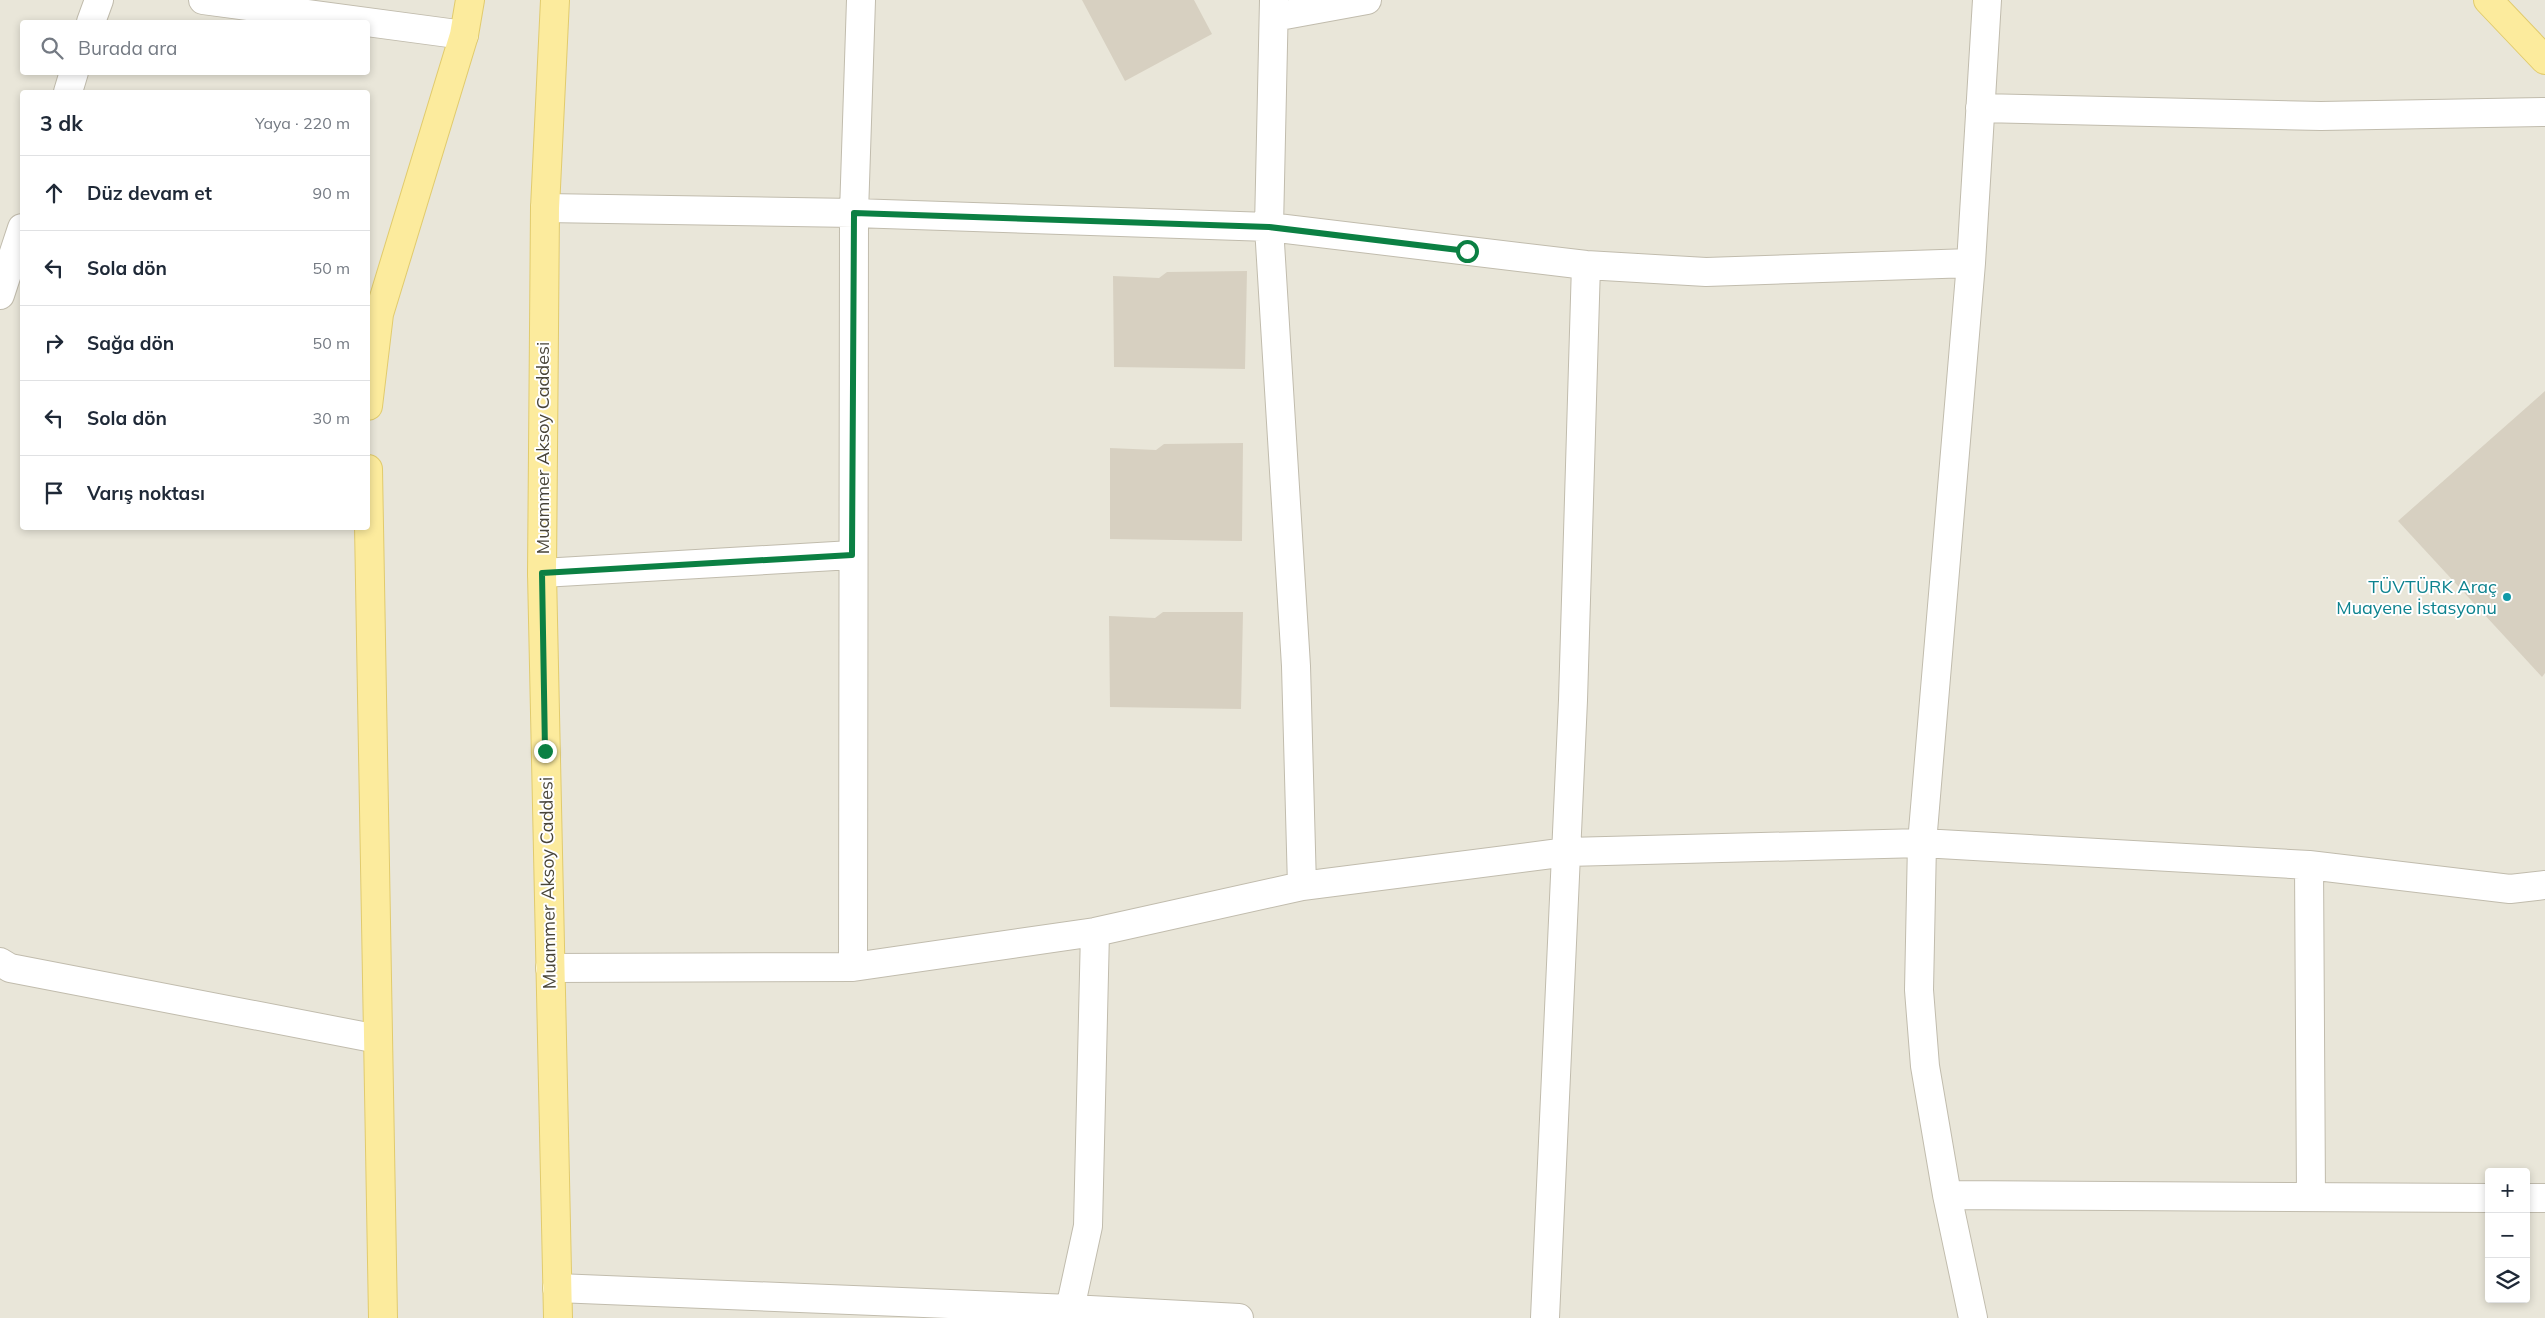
<!DOCTYPE html>
<html lang="tr">
<head>
<meta charset="utf-8">
<style>
  :root { --surface:#fff; --page:#f2f2f3; --text:#1f2937; --muted:#747a83; --line:#e0e1e3 }
  body { margin:0; font-family:Mulish,sans-serif; background:var(--page); color:var(--text) }
  .controls { position:absolute; right:15px; bottom:15px; display:grid; overflow:hidden; border-radius:5px; box-shadow:0 2px 8px #0003 }
  .controls button { width:45px; height:45px; display:grid; place-items:center; padding:0; border:0; border-bottom:1px solid var(--line); background:var(--surface); color:var(--text); font:25px sans-serif }
  .stop { position:absolute; width:15px; height:15px; margin:-11px; border:4px solid #0b8043; border-radius:50%; background:#fff }
  .stop.end { background:#0b8043; border-color:#fff; box-shadow:0 1px 5px #0008 }
  .list { margin:0; padding:0; list-style:none }
  h2 { display:flex; justify-content:space-between; align-items:center; height:65px; margin:0; padding:0 20px; font-size:21px }
  h2 small { font-size:16px; font-weight:400; color:var(--muted) }
  .list li { display:grid; grid-template-columns:32px 1fr auto; gap:15px; align-items:center; box-sizing:border-box; height:75px; padding:0 20px; border-top:1px solid var(--line) }
  .list b { display:block; font-size:19px; white-space:nowrap }
  .list em { font-size:16px; font-style:normal; color:var(--muted) }
  .icon { flex:none; width:28px; height:28px; fill:none; stroke:currentColor; stroke-width:2; stroke-linecap:round; stroke-linejoin:round }
  .map { position:relative; flex:none; width:2545px; height:1318px; overflow:hidden }
  .search { position:absolute; background:var(--surface); box-shadow:0 2px 8px #0003; left:20px; top:20px; width:350px; height:55px; display:flex; align-items:center; gap:12px; box-sizing:border-box; padding:0 18px; border-radius:5px; color:var(--muted); font-size:19px }
  .panel { position:absolute; background:var(--surface); box-shadow:0 2px 8px #0003; left:20px; top:90px; width:350px; height:440px; border-radius:5px }
  .map>svg:first-child { display:block }
  .residential { fill:#e9e6d9; fill-rule:evenodd }
  .building { fill:#d7d0c1 }
  .lines { fill:none; stroke-linecap:round; stroke-linejoin:round }
  .minor-casing { stroke:#c1bcad; stroke-width:30 }
  .major-casing { stroke:#e1cb6d; stroke-width:30 }
  .minor { stroke:#fff; stroke-width:28 }
  .major { stroke:#fceb9d; stroke-width:28 }
  .route { stroke:#0b8043; stroke-width:6 }
  .culture-dot { fill:#0f9aa8; stroke:#fff; stroke-width:2 }
  .labels { text-anchor:middle; stroke-width:4; stroke-linejoin:round; paint-order:stroke }
  .street-label { font-size:18px; fill:#494539; stroke:#fff }
  .culture-label { font-size:18px; fill:#0d838f; stroke:#fff; text-anchor:end }
</style>
</head>
<body>
<div class="map">
<svg width="2545" height="1318" viewBox="0 0 2545 1318">
  <rect width="100%" height="100%" fill="#f5f3eb"/>
  <!-- residential -->
  <path class="residential" d="M 0,0 L 2545,0 L 2545,1318 L 0,1318 ZM 22,22 L 368,22 L 368,72 L 22,72 ZM 22,92 L 368,92 L 368,528 L 22,528 ZM 2489,1172 L 2526,1172 L 2526,1299 L 2489,1299 Z"/>
  <!-- building -->
  <path class="building" d="M 1082,0 L 1194,0 L 1212,34 L 1125,81 Z
    M 1247,271 L 1245,369 L 1114,367 L 1113,276 L 1159,278 L 1167,272 Z
    M 2545,391 L 2545,673 L 2542,677 L 2398,521 Z
    M 1243,443 L 1242,541 L 1110,539 L 1110,448 L 1156,450 L 1164,444 Z
    M 1163,612 L 1243,612 L 1241,709 L 1110,707 L 1109,616 L 1155,618 Z"/>
  <g class="lines">
    <defs>
      <path id="minor" d="M 203,0 L 464,35
        M 1274,0 L 1269,227 L 1296,666 L 1302,886
        M 1274,17 L 1367,0
        M 91,22 L 99,0
        M 68,92 L 74,72
        M 1980,108 L 2321,116 L 2545,112
        M 545,208 L 854,213 L 1269,227 L 1586,265 L 1706,272 L 1971,263
        M 0,295 L 22,228
        M 542,573 L 852,555
        M 2309,865 L 2311,1197
        M 0,962 L 10,968 L 378,1039
        M 853,967 L 854,213 L 861,0
        M 550,968 L 853,967 L 1095,932 L 1302,886 L 1567,852 L 1922,843 L 2309,865 L 2510,889 L 2545,885
        M 1947,1195 L 2489,1198
        M 2526,1198 L 2545,1198
        M 557,1288 L 1071,1309 L 1239,1318
        M 1068,1318 L 1088,1226 L 1095,932
        M 1545,1318 L 1573,700 L 1586,265
        M 1973,1318 L 1947,1195 L 1925,1066 L 1919,990 L 1922,843 L 1971,263 L 1987,0"/>
      <path id="major" d="M 555,0 L 545,208 L 542,573 L 558,1318
        M 2488,0 L 2545,60
        M 368,406 L 379,314 L 464,35 L 470,0
        M 368,469 L 383,1318"/>
    </defs>
    <!-- minor casing -->
    <use href="#minor" class="minor-casing"/>
    <!-- major casing -->
    <use href="#major" class="major-casing"/>
    <!-- minor -->
    <use href="#minor" class="minor"/>
    <!-- major -->
    <use href="#major" class="major"/>
  </g>
  <g class="lines">
    <!-- route -->
    <path class="route" d="M 545,751 L 542,573 L 852,555 L 854,213 L 1269,227 L 1467,251"/>
  </g>
  <!-- markers -->
  <circle class="culture-dot" cx="2507" cy="597" r="5"/>
  <g class="labels">
    <!-- street labels -->
    <g class="street-label">
      <text transform="translate(543 448) rotate(-90)" y="6">Muammer Aksoy Caddesi</text>
      <text transform="translate(548 883) rotate(-91)" y="6">Muammer Aksoy Caddesi</text>
    </g>
    <!-- culture labels -->
    <g class="culture-label">
      <text x="2497" y="593">TÜVTÜRK Araç<tspan x="2497" dy="21">Muayene İstasyonu</tspan></text>
    </g>
  </g>
</svg>
<div class="controls">
<button>+</button>
<button>−</button>
<button><svg class="icon" aria-label="layers" viewBox="0 0 24 24"><path d="M12 4l9 5-9 5-9-5zM3 14l9 5 9-5"/></svg></button>
</div>
<div class="stop" style="left:1467px;top:251px"></div>
<div class="stop end" style="left:545px;top:751px"></div>
<div class="search"><svg class="icon" aria-label="search" viewBox="0 0 24 24"><circle cx="10" cy="10" r="6"/><path d="M15 15l6 6"/></svg>Burada ara</div>
<section class="panel">
<h2>3 dk<small>Yaya · 220 m</small></h2>
<ul class="list">
<li><svg class="icon" aria-label="ahead" viewBox="0 0 24 24"><path d="M12 20V5M6 11l6-6 6 6"/></svg><div><b>Düz devam et</b></div><em>90 m</em></li>
<li><svg class="icon" aria-label="left" viewBox="0 0 24 24"><path d="M17 20v-9H6M10 6l-5 5 5 5"/></svg><div><b>Sola dön</b></div><em>50 m</em></li>
<li><svg class="icon" aria-label="right" viewBox="0 0 24 24"><path d="M7 20v-9h11M14 6l5 5-5 5"/></svg><div><b>Sağa dön</b></div><em>50 m</em></li>
<li><svg class="icon" aria-label="left" viewBox="0 0 24 24"><path d="M17 20v-9H6M10 6l-5 5 5 5"/></svg><div><b>Sola dön</b></div><em>30 m</em></li>
<li><svg class="icon" aria-label="arrive" viewBox="0 0 24 24"><path d="M6 21V4h12l-3 4 3 4H6"/></svg><div><b>Varış noktası</b></div></li>
</ul>
</section>
</div>
</body>
</html>
